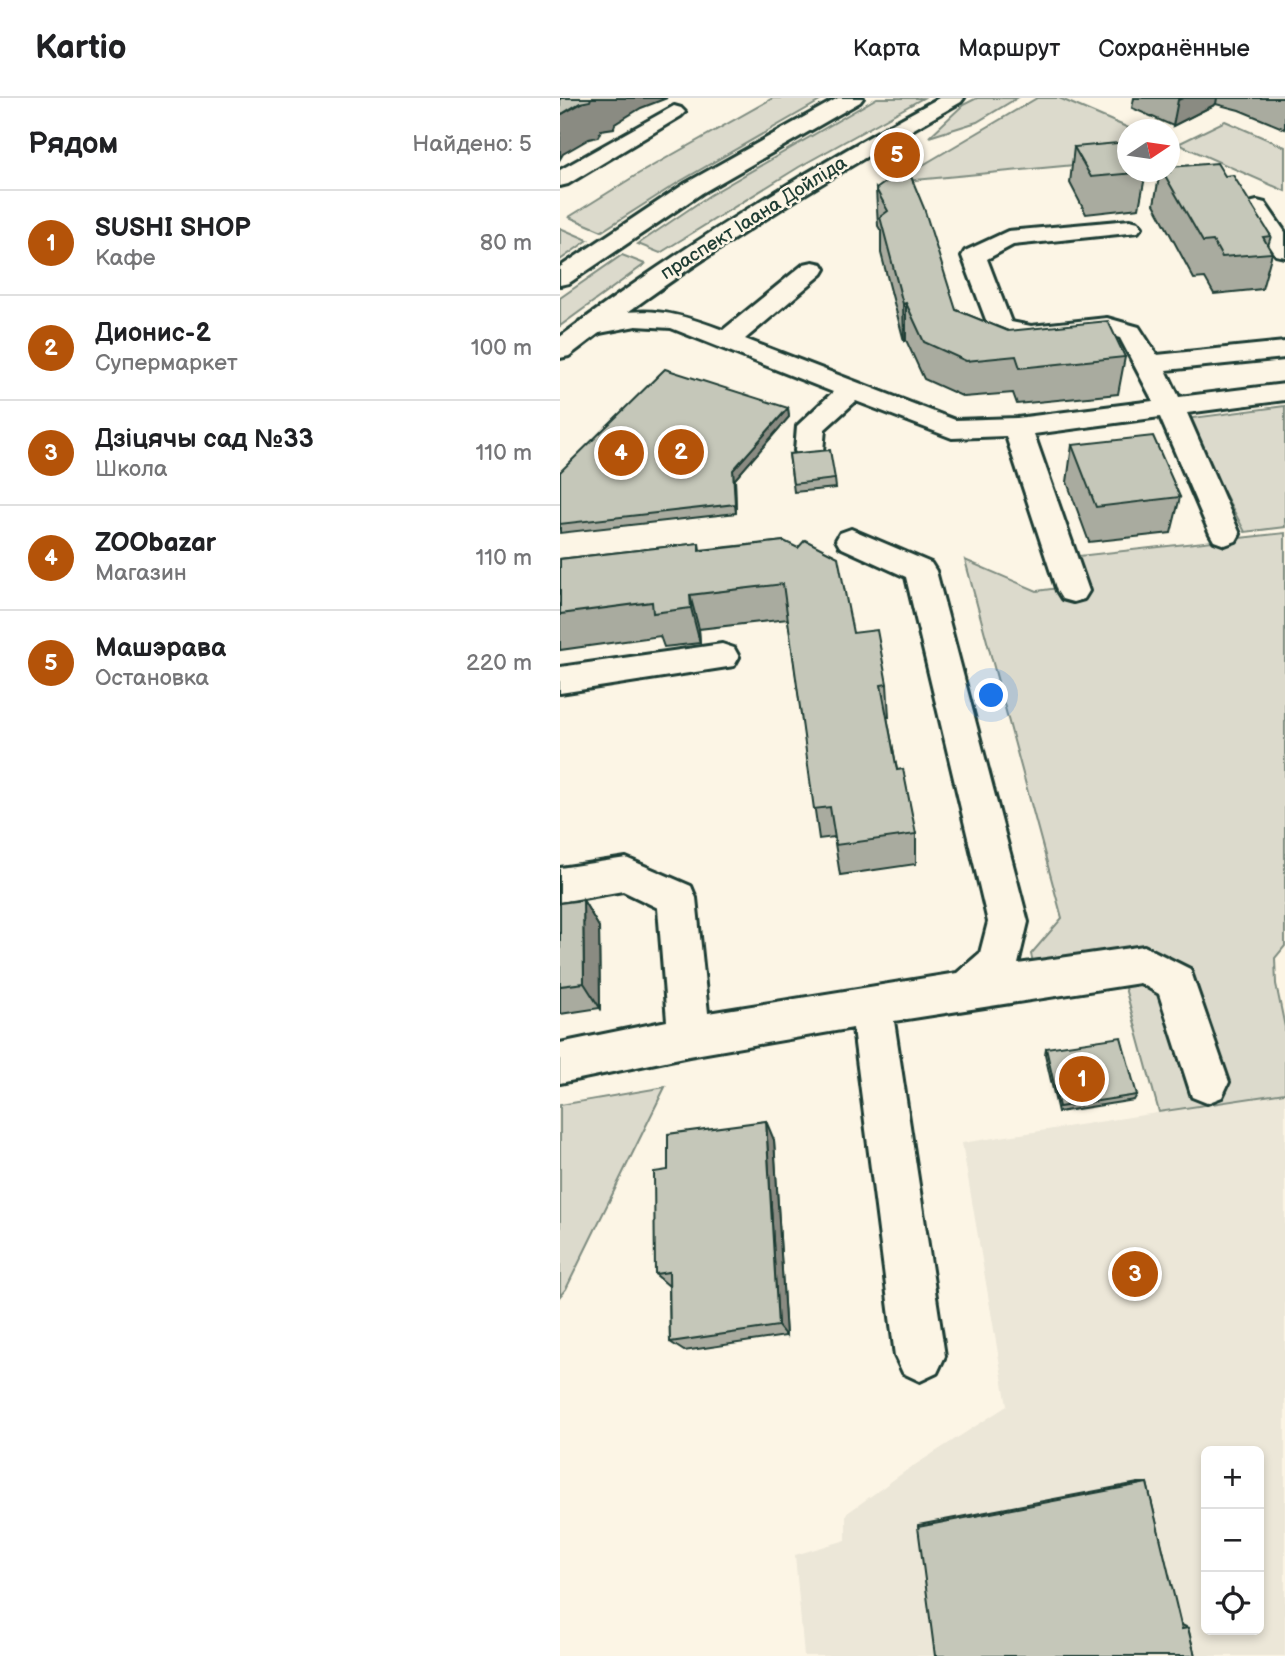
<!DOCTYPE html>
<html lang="ru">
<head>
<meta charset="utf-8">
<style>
  :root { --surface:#fff; --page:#f6f6f6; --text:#202124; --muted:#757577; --line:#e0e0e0; --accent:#b45309 }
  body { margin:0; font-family:"Balsamiq Sans",sans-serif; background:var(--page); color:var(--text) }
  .controls { position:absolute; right:21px; bottom:21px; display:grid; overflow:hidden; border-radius:10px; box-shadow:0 4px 10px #0003 }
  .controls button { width:63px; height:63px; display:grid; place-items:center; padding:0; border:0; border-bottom:2px solid var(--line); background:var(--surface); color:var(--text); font:35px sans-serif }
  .compass { position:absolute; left:557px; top:21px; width:63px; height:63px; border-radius:50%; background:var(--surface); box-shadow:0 4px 10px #0003; rotate:77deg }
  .you { position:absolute; left:432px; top:598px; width:24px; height:24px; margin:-18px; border:5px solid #fff; border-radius:50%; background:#1a73e8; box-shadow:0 0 0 10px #1a73e833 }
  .badge { display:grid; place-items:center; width:46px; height:46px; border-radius:50%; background:var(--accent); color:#fff; font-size:23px; font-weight:700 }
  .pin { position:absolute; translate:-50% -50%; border:4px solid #fff; box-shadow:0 2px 7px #0006 }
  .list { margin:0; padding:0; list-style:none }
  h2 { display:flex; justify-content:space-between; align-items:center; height:91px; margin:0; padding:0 28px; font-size:30px }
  h2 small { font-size:23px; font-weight:400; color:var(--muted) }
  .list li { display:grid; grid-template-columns:46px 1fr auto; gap:21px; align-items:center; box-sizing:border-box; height:105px; padding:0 28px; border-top:2px solid var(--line) }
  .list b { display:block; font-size:26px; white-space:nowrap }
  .list p { margin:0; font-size:23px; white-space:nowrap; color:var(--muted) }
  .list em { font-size:23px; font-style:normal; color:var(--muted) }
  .icon { flex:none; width:38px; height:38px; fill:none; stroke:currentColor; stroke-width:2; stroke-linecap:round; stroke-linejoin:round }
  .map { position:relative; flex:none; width:725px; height:1558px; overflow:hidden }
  header { display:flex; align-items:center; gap:42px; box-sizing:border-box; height:98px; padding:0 35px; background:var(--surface); border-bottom:2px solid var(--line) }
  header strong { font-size:33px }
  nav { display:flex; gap:38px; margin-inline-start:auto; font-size:24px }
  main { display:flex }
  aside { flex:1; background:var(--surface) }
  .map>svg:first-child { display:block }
  .built { fill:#ece7d8; fill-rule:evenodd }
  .green { fill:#dcdacc; stroke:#7e8c80; stroke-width:2 }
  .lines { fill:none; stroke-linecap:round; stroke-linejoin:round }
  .minor-casing { stroke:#1f3d34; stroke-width:6 }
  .major-casing { stroke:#1f3d34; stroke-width:6 }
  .minor { fill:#fcf5e5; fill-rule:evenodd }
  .major { fill:#fcf5e5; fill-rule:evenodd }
  .wall { fill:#a9ab9f; stroke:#1f3d34; stroke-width:2 }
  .shaded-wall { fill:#8a8b82; stroke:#1f3d34; stroke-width:2 }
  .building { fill:#c5c7b9; stroke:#1f3d34; stroke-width:2 }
  .labels { text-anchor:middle; stroke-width:5; stroke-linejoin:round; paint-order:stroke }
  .far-street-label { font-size:19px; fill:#1f3d34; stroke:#fcf5e5 }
</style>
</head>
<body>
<header>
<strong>Kartio</strong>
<nav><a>Карта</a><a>Маршрут</a><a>Сохранённые</a></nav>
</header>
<main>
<aside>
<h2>Рядом<small>Найдено: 5</small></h2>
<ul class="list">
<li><span class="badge">1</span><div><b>SUSHI SHOP</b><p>Кафе</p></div><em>80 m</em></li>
<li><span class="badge">2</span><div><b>Дионис-2</b><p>Супермаркет</p></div><em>100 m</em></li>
<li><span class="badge">3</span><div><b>Дзіцячы сад №33</b><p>Школа</p></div><em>110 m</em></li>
<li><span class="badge">4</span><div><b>ZOObazar</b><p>Магазин</p></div><em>110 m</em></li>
<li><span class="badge">5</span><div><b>Машэрава</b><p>Остановка</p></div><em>220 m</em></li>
</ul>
</aside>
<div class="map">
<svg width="725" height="1558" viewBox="0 0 725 1558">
  <rect width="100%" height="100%" fill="#fcf5e5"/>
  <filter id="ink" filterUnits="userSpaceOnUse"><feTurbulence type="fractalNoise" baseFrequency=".0143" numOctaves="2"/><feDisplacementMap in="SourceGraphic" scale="14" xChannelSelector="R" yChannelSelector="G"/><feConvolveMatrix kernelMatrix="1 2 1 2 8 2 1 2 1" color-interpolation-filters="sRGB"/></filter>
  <g filter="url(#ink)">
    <!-- built -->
    <path class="built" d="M 725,995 L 725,1558 L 244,1558 L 235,1457 L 286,1442 L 286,1416 L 347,1372 L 447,1308 L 402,1045 ZM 646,1353 L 699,1353 L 699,1532 L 646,1532 Z"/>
    <!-- green -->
    <path class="green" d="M 213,0 L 265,0 L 119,84 L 42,133 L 9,119 L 78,76 Z
      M 317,0 L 363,0 L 239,69 L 100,155 L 78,146 L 150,97 Z
      M 417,0 L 457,0 L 417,24 L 369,39 L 403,7 Z
      M 477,0 L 499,0 L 571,31 L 568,32 L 567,62 L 334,84 Z
      M 665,23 L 725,49 L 725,93 L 618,46 Z
      M 0,130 L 28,142 L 0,162 Z
      M 62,157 L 85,166 L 0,228 L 0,200 Z
      M 725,308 L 725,429 L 685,434 L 625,321 Z
      M 725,435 L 725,848 L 715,860 L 716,886 L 725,929 L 725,995 L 599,1014 L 556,857 L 474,869 L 471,856 L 502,820 L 405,462 L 477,493 L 527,486 L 518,458 Z
      M 105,989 L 6,1191 L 0,1198 L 0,1007 Z"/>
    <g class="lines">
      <defs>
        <path id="minor" d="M 114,8 L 121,10 L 125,14 L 121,18 L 8,86 L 0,88 L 0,72 Z
          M 697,103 L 705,105 L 725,134 L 725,159 L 716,157 L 685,110 L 689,105 Z
          M 570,122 L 578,124 L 582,129 L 578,134 L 453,147 L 427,161 L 451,224 L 471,228 L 547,220 L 579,229 L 597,257 L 725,244 L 725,260 L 606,272 L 619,299 L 725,286 L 725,302 L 627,315 L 680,436 L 676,443 L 665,447 L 654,443 L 650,436 L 600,319 L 474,336 L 529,493 L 524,501 L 513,504 L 502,501 L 497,493 L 446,338 L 392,340 L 296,303 L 265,331 L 263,353 L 259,360 L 249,362 L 239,360 L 235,353 L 237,328 L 273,294 L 111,230 L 76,228 L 29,237 L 20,235 L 16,229 L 20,223 C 80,208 105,210 163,232 L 244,166 L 253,164 L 262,166 L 265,171 L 262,176 L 185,241 L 395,322 L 457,320 L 593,303 L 560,240 L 546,236 L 471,244 L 431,235 L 402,158 L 405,153 L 448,133 Z
          M 291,431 L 371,465 L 376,473 L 468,824 L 458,866 L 584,848 L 630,871 L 669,984 L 662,999 L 647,1005 L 632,999 L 599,896 L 580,885 L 334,923 L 385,1258 L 377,1275 L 360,1283 L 343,1275 L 335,1258 L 293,930 L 129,958 L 0,985 L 0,945 L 107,923 L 98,810 L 63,793 L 0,804 L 0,770 L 66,760 L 131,788 L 136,800 L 148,915 L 397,875 L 420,855 L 428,824 L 346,479 L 280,449 L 276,442 L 280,435 Z
          M 162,546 L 174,550 L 179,559 L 174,568 L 0,595 L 0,569 Z"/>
        <path id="major" d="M 278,0 L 303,0 L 300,4 L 142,95 L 9,185 L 0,187 L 0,169 L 126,85 Z
          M 379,0 L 404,0 L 401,4 C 265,81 133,162 9,258 L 0,260 L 0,239 C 120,149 247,72 379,0 Z"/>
      </defs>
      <!-- minor casing -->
      <use href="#minor" class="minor-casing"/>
      <!-- major casing -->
      <use href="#major" class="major-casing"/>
      <!-- minor -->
      <use href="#minor" class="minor"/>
      <!-- major -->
      <use href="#major" class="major"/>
    </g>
    <!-- wall -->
    <path class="wall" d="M 574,0 L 725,0 L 725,31 L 679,12 L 656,6 L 613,28 L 572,10 Z
      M 514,49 L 586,74 L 579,110 L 526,116 L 510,85 Z
      M 600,74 L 665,78 L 711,138 L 708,148 L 712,155 L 702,191 L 654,196 L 645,180 L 634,181 L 594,106 Z
      M 316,91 L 396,212 L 448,233 L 565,259 L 558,296 L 457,306 L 453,295 L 404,299 L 364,281 L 346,242 L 344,243 L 321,155 L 321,133 L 318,128 Z
      M 228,310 L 229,319 L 175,381 L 176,415 L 0,435 L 0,374 Z
      M 512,347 L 620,399 L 611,435 L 529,444 L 507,384 Z
      M 229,356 L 275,381 L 276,390 L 234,394 Z
      M 224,443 L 293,535 L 327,586 L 329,619 L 327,619 L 337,672 L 356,736 L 356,766 L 280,777 L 274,739 L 259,741 L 228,521 L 139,531 L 140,545 L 104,549 L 100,538 L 0,552 L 0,461 L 139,445 L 140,452 Z
      M 23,802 L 39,829 L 40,910 L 0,916 L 0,805 Z
      M 486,950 L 577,997 L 574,1002 L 498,1014 L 485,956 Z
      M 214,1042 L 226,1238 L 124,1253 L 110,1244 L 109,1188 L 95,1176 L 108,1072 Z
      M 578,1385 L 587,1385 L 620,1526 L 628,1530 L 635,1558 L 358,1429 L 358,1427 Z"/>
    <!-- shaded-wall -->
    <path class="shaded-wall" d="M 31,0 L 107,0 L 81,10 L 55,26 L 54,30 L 41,32 L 38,39 L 29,41 L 3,56 L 0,61 L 0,17 Z
      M 623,0 L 657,0 L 656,6 L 613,28 L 618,2 Z
      M 346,205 L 346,242 L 344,243 L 343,206 Z
      M 228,310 L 229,319 L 175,381 L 176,415 L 175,406 L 173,372 Z
      M 130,497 L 139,531 L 140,545 L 131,510 Z
      M 23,802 L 39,829 L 40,910 L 24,885 Z
      M 206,1023 L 214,1042 L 226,1238 L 218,1228 Z"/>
    <!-- building -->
    <path class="building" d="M 0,0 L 31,0 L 30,3 L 20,5 L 0,17 Z
      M 568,44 L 568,74 L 586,74 L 531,79 L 514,49 Z
      M 657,65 L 665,78 L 673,77 L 711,138 L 703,139 L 712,155 L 662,159 L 653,143 L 643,144 L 603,74 L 610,74 L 610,69 Z
      M 347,69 L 364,110 L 396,212 L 448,233 L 548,223 L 565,259 L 460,270 L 456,258 L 406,263 L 364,244 L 346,205 L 343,206 L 320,119 L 328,113 L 316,91 Z
      M 105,271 L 228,310 L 173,372 L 175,406 L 0,426 L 0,374 Z
      M 593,338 L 620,399 L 536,409 L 512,347 Z
      M 270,352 L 275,381 L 233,386 L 229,356 Z
      M 245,442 L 278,459 L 293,535 L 317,532 L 327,586 L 321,587 L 337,672 L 343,671 L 356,736 L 276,747 L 270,709 L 254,711 L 223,486 L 130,497 L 131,510 L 93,515 L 92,504 L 0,516 L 0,461 L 139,445 L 139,453 L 224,443 L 238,450 Z
      M 23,802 L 24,885 L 0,888 L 0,805 Z
      M 561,939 L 577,997 L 499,1009 L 486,950 Z
      M 206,1023 L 218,1228 L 110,1244 L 109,1174 L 95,1176 L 94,1074 L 108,1072 L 108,1036 Z
      M 587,1385 L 622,1531 L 628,1530 L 635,1558 L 375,1558 L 358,1429 Z"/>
  </g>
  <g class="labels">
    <!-- far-street labels -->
    <g class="far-street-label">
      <text transform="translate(193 119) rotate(-32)" y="7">праспект Іаана Дойліда</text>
    </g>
  </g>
</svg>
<div class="controls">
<button>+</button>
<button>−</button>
<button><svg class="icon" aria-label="locate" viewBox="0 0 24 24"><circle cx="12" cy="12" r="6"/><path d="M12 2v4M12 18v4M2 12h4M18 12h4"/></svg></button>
</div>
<svg class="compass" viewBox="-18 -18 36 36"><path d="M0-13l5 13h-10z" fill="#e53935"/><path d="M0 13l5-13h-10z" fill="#757577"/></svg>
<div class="you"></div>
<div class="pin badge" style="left:522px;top:981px">1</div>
<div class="pin badge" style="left:121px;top:354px">2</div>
<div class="pin badge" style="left:575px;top:1176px">3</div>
<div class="pin badge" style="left:61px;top:355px">4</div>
<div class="pin badge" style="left:337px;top:57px">5</div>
</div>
</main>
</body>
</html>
